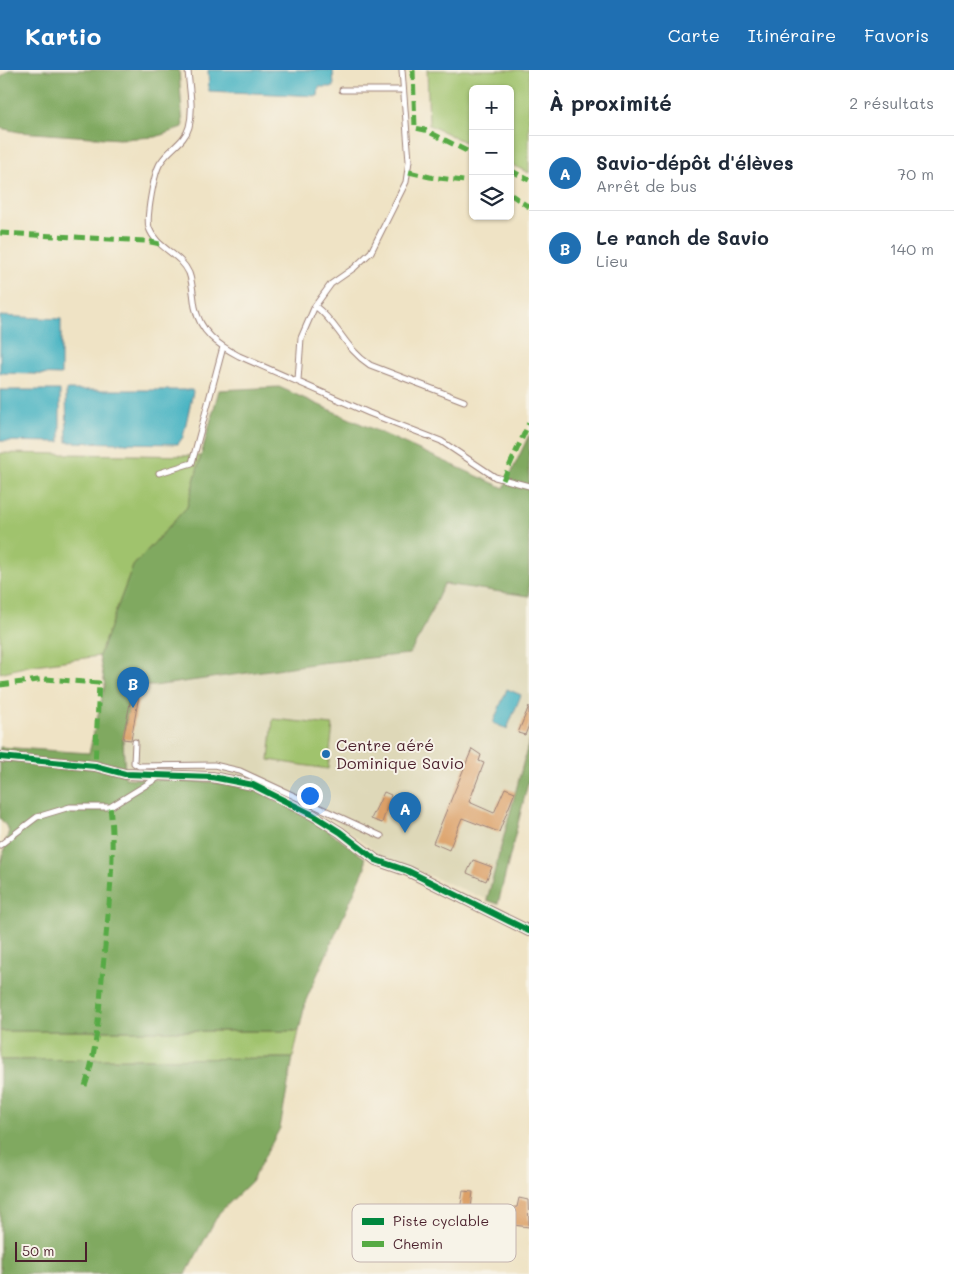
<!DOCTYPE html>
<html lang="fr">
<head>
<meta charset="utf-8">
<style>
  :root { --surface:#fff; --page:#f2f2f3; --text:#1f2937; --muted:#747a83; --line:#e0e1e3; --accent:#1f6fb2 }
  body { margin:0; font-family:Mali,sans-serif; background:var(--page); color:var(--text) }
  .controls { position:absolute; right:15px; top:15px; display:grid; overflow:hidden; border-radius:8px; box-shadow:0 1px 4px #0004 }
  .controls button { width:45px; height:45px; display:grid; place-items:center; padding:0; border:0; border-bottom:1px solid var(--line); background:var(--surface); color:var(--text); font:25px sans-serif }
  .scale { position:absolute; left:15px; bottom:12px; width:72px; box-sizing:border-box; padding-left:5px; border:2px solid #4a1f2b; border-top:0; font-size:14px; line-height:18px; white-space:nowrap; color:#4a1f2b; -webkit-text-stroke:4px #f7f3e8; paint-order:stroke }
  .you { position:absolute; left:309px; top:725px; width:18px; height:18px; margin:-12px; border:4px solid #fff; border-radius:50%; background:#1a73e8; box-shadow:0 0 0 8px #1a73e833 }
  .badge { display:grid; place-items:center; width:32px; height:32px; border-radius:50%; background:var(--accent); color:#fff; font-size:16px; font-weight:700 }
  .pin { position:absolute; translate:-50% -41px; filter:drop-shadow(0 1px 2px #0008) }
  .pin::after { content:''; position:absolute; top:26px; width:18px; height:15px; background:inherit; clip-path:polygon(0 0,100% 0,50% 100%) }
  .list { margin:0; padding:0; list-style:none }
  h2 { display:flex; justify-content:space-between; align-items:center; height:65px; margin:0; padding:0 20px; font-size:21px }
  h2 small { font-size:16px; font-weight:400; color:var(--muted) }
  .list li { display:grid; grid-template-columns:32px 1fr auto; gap:15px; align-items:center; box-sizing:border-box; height:75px; padding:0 20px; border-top:1px solid var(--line) }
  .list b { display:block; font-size:19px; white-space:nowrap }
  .list p { margin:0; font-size:16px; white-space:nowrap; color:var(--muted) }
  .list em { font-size:16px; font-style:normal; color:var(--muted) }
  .icon { flex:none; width:28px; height:28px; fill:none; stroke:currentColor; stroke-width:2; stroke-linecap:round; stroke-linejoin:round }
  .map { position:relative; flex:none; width:529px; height:1204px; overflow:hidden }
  header { display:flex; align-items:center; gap:30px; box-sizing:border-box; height:70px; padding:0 25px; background:var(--accent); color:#fff }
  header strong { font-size:24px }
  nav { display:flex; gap:28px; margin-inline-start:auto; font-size:18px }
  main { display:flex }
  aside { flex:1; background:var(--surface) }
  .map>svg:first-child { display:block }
  .built { fill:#ded8b8 }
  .green { fill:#a0c36d; stroke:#75714c }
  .forest { fill:#80a960; stroke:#656446 }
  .water { fill:#46b3c2; stroke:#486976 }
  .building { fill:#dca067 }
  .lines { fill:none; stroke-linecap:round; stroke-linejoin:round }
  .lane-casing { stroke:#9c8178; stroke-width:7 }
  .street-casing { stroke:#9c8178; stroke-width:12 }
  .lane { stroke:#fff; stroke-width:5 }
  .street { stroke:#fff; stroke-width:10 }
  .quiet { stroke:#57aa44; stroke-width:5; stroke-dasharray:10 5; stroke-linecap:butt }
  .cycleway-casing { stroke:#f7f3e8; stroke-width:9 }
  .cycleway { stroke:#00873e; stroke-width:6 }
  .poi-dot { fill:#1f6fb2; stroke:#f7f3e8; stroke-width:2 }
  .labels { text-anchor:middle; stroke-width:4; stroke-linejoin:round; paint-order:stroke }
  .poi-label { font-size:16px; fill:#4a1f2b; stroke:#f7f3e8; text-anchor:start }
  .key { fill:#f7f3e8; stroke:#c3b3af; stroke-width:1 }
  .key-label { font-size:14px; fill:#4a1f2b }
</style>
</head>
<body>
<header>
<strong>Kartio</strong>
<nav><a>Carte</a><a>Itinéraire</a><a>Favoris</a></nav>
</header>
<main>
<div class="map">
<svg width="529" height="1204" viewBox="0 0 529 1204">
  <rect width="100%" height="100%" fill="#f7f3e8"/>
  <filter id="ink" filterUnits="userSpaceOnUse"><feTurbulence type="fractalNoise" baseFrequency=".02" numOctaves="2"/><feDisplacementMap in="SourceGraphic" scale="10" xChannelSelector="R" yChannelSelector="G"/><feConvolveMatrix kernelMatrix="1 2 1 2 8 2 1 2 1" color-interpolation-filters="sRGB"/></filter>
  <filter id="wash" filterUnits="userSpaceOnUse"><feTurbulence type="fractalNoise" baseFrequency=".0096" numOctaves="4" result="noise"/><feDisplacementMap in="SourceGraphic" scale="20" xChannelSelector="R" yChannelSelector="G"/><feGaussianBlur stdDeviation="1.12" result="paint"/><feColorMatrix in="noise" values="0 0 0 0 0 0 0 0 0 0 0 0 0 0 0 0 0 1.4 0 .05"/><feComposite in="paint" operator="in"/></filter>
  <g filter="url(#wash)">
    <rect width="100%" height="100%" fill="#efe3c5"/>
    <!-- built -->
    <path class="built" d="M 444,514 L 529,526 L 529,709 L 498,834 L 380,785 L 332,749 L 254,713 L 212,700 L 173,703 L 124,699 L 123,669 L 133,616 L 228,607 L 320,593 L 421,564 Z"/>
    <!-- green -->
    <path class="green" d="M 427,0 L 529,0 L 529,103 L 510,94 L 510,19 L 473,19 L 473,76 L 429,55 Z
      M 0,383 L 201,386 L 187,437 L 133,496 L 99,586 L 28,596 L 0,603 Z
      M 273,649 L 333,655 L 328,699 L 269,690 Z
      M 0,961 L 299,961 L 293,988 L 0,990 Z"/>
    <!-- forest -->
    <path class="forest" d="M 9,0 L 179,0 L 183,57 L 156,67 L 119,69 L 19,62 L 0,58 L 0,8 Z
      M 279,317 L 504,418 L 529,365 L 529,526 L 444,514 L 421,564 L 409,584 L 320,593 L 154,616 L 134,616 L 131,619 L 123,669 L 125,708 L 212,712 L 253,718 L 319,754 L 365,788 L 365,798 L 306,930 L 299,961 L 0,961 L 0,797 L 9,760 L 0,748 L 0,677 L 89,683 L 105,615 L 99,586 L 133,496 L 187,437 L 219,320 Z
      M 529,671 L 529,709 L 498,834 L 487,830 Z
      M 293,988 L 280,1058 L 251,1112 L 219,1143 L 186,1204 L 0,1204 L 0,990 Z"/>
    <!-- water -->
    <path class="water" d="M 208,0 L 333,0 L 334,17 L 319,17 L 318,26 L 209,21 Z
      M 0,246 L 61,249 L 61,305 L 0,303 Z
      M 0,320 L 60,320 L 60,372 L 0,371 Z
      M 66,320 L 192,320 L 193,322 L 183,367 L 178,374 L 67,372 Z
      M 507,619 L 521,625 L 507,659 L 493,653 Z"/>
    <g id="blocks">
      <!-- building -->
      <path class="building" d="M 136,602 L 143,603 L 131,670 L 123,669 Z
        M 529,636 L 529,655 L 525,665 L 518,663 Z
        M 472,679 L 481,685 L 479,691 L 484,693 L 469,732 L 494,743 L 505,718 L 515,722 L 499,762 L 462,748 L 449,780 L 433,773 Z
        M 384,722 L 391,725 L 382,753 L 371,749 Z
        M 473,790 L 492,797 L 486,811 L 467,803 Z
        M 463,1121 L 473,1122 L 471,1138 L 503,1142 L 507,1138 L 517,1137 L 519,1128 L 528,1130 L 529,1157 L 513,1155 L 503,1162 L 497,1153 L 459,1147 Z"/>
    </g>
  </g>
  <g filter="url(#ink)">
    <use href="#blocks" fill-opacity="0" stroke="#9c8178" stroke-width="1"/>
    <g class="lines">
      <defs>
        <path id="lane" d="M 188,0 C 189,18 194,39 189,57 C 185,72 169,79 161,92 C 154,101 146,148 149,158 C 156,178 181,184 189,203 C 193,214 193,226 195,237 C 200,262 218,275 239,286 L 369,343 L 441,371 L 495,407 L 529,416
          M 342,20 L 403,20
          M 315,236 C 338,253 344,278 370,295 L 464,331
          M 298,310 L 301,268 L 315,236 L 331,214 L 354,198 L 371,182 L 406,112 L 409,91 L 402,0
          M 159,403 L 192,393 L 223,277
          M 135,672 L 134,693 L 139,696 L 214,695 L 240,701 L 381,766
          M 0,775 L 37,747 L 70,737 L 110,737 L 159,707"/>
        <path id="street" d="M 0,687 L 95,696 L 125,704 L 212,707 L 253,715 L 313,745 L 340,762 L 376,790 L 408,801 L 529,861"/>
      </defs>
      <!-- lane casing -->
      <use href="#lane" class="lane-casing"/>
      <!-- street casing -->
      <use href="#street" class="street-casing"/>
      <!-- lane -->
      <use href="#lane" class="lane"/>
      <!-- street -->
      <use href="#street" class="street"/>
      <!-- quiet -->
      <path class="quiet" d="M 413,0 L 415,58 L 425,60 L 473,84
        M 510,100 L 529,110
        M 409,102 L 430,107 L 473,112
        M 510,124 L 529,137
        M 0,163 L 146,171 L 160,174
        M 503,410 L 529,353
        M 0,615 L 46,609 L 99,613 L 95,696
        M 85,1016 C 99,975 99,932 104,888 C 108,841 116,784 110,737"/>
      <defs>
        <path id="cycleway" d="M 0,687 L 95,696 L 125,704 L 212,707 L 253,715 L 313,745 L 340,762 L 376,790 L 408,801 L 529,861"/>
      </defs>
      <!-- cycleway casing -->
      <use href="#cycleway" class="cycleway-casing"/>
      <!-- cycleway -->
      <use href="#cycleway" class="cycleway"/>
    </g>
  </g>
  <!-- markers -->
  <circle class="poi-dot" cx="326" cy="684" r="5"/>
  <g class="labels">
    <!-- poi labels -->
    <g class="poi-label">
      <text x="336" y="681">Centre aéré<tspan x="336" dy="18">Dominique Savio</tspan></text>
    </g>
  </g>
  <!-- legend -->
  <rect x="352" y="1134" width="164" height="58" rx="8" class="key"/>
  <rect x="362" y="1148" width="22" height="7" fill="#00873e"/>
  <rect x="362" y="1171" width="22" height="6" fill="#57aa44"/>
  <g class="key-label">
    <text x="393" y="1156">Piste cyclable</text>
    <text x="393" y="1179">Chemin</text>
  </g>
</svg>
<div class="controls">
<button>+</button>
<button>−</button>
<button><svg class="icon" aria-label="layers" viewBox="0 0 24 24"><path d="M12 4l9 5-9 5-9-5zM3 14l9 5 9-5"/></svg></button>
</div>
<div class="scale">50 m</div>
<div class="you"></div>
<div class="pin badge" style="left:405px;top:763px">A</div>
<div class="pin badge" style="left:133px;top:638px">B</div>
</div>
<aside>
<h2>À proximité<small>2 résultats</small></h2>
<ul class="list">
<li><span class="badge">A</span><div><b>Savio-dépôt d'élèves</b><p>Arrêt de bus</p></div><em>70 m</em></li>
<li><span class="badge">B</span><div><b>Le ranch de Savio</b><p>Lieu</p></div><em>140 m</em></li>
</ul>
</aside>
</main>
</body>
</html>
